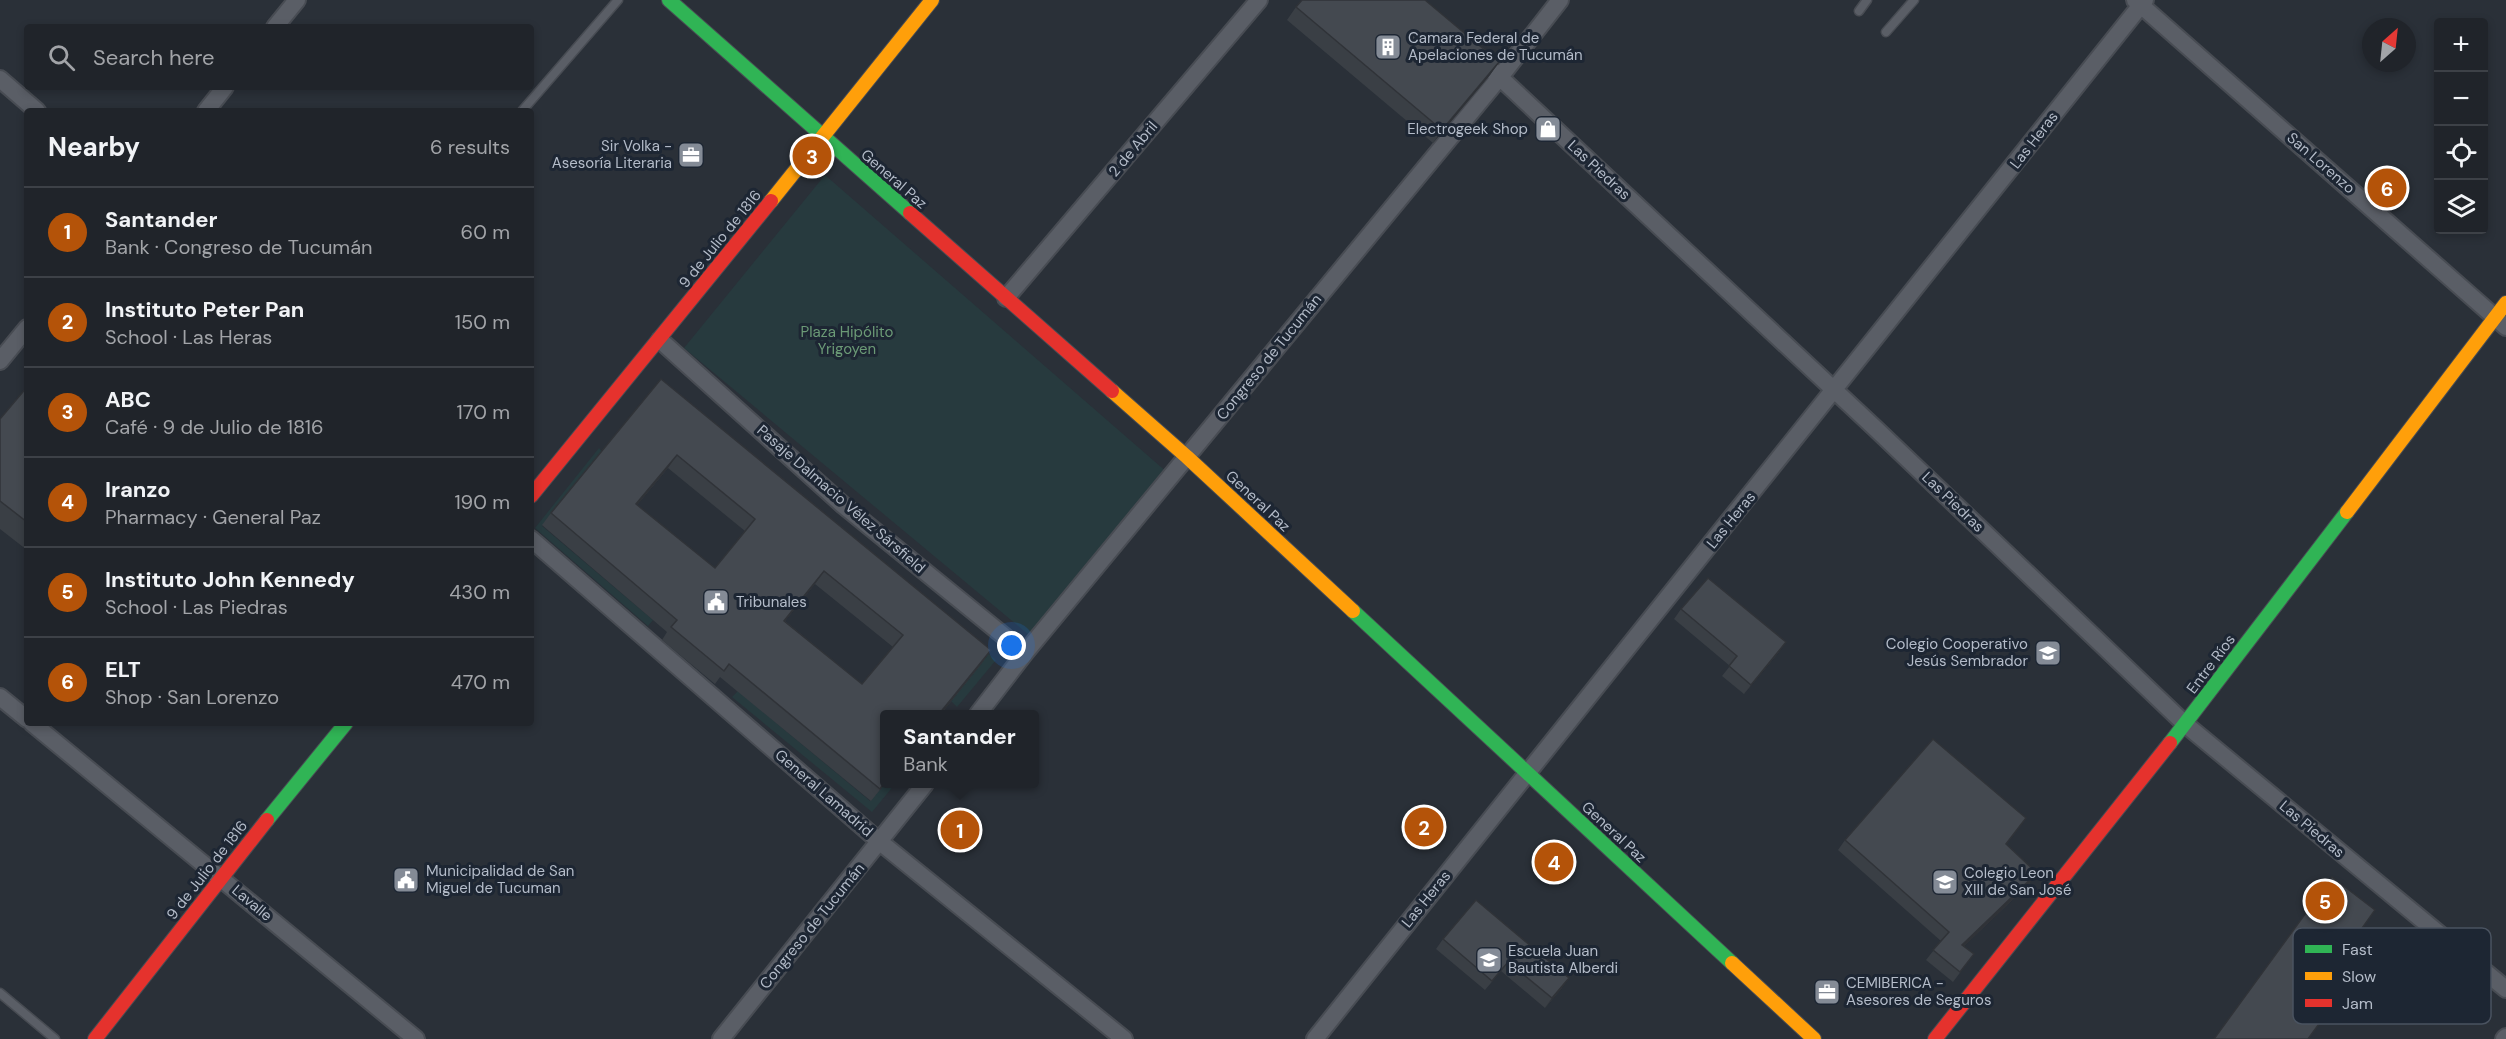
<!DOCTYPE html>
<html lang="en">
<head>
<meta charset="utf-8">
<style>
  :root { --surface:#20242a; --page:#2d3036; --text:#f1f3f6; --muted:#a2a4a8; --line:#3d4147; --accent:#b45309 }
  body { margin:0; font-family:"DM Sans",sans-serif; background:var(--page); color:var(--text) }
  .controls { position:absolute; right:18px; top:18px; display:grid; overflow:hidden; border-radius:6px; box-shadow:0 3px 9px #0003 }
  .controls button { width:54px; height:54px; display:grid; place-items:center; padding:0; border:0; border-bottom:2px solid var(--line); background:var(--surface); color:var(--text); font:30px sans-serif }
  .compass { position:absolute; left:2362px; top:18px; width:54px; height:54px; border-radius:50%; background:var(--surface); box-shadow:0 3px 9px #0003; rotate:27deg }
  .you { position:absolute; left:1012px; top:646px; width:21px; height:21px; margin:-15px; border:4px solid #fff; border-radius:50%; background:#1a73e8; box-shadow:0 0 0 9px #1a73e833 }
  .badge { display:grid; place-items:center; width:39px; height:39px; border-radius:50%; background:var(--accent); color:#fff; font-size:20px; font-weight:700 }
  .pin { position:absolute; translate:-50% -50%; border:3px solid #fff; box-shadow:0 2px 6px #0006 }
  .popup { position:absolute; left:880px; top:710px; width:159px; height:78px; box-sizing:border-box; display:grid; place-content:center; border-radius:6px; background:var(--surface); filter:drop-shadow(0 2px 4px #0005); font-size:20px; white-space:nowrap; color:var(--muted) }
  .popup b { font-size:22px; color:var(--text) }
  .popup::after { content:''; position:absolute; left:50%; top:100%; margin-left:-12px; border:12px solid transparent; border-top-color:var(--surface) }
  .list { margin:0; padding:0; list-style:none }
  h2 { display:flex; justify-content:space-between; align-items:center; height:78px; margin:0; padding:0 24px; font-size:26px }
  h2 small { font-size:20px; font-weight:400; color:var(--muted) }
  .list li { display:grid; grid-template-columns:39px 1fr auto; gap:18px; align-items:center; box-sizing:border-box; height:90px; padding:0 24px; border-top:2px solid var(--line) }
  .list b { display:block; font-size:22px; white-space:nowrap }
  .list p { margin:0; font-size:20px; white-space:nowrap; color:var(--muted) }
  .list em { font-size:20px; font-style:normal; color:var(--muted) }
  .icon { flex:none; width:33px; height:33px; fill:none; stroke:currentColor; stroke-width:2; stroke-linecap:round; stroke-linejoin:round }
  .map { position:relative; flex:none; width:2506px; height:1039px; overflow:hidden }
  .search { position:absolute; background:var(--surface); box-shadow:0 3px 9px #0003; left:24px; top:24px; width:510px; height:66px; display:flex; align-items:center; gap:15px; box-sizing:border-box; padding:0 21px; border-radius:6px; color:var(--muted); font-size:22px }
  .panel { position:absolute; background:var(--surface); box-shadow:0 3px 9px #0003; left:24px; top:108px; width:510px; height:618px; border-radius:6px }
  .map>svg:first-child { display:block }
  .green { fill:#273a3e }
  .lines { fill:none; stroke-linecap:round; stroke-linejoin:round }
  .lane-casing { stroke:#484c53; stroke-width:11 }
  .street-casing { stroke:#484c53; stroke-width:20 }
  .fast-casing { stroke:#484c53; stroke-width:16 }
  .slow-casing { stroke:#484c53; stroke-width:16 }
  .jam-casing { stroke:#484c53; stroke-width:16 }
  .lane { stroke:#5a5e66; stroke-width:8 }
  .street { stroke:#5a5e66; stroke-width:16 }
  .fast { stroke:#30b455; stroke-width:14 }
  .slow { stroke:#ff9f0a; stroke-width:14 }
  .jam { stroke:#e5322d; stroke-width:14 }
  .wall { fill:#3a3f45; fill-rule:evenodd }
  .shaded-wall { fill:#303338 }
  .building { fill:#444950; stroke:#303338; stroke-width:1.5; fill-rule:evenodd }
  .labels { text-anchor:middle; stroke-width:6; stroke-linejoin:round; paint-order:stroke }
  .poi-label { font-size:15px; fill:#b4bcc9; stroke:#1d2633; text-anchor:start }
  .street-label { font-size:15px; fill:#b4bcc9; stroke:#1d2633 }
  .park-label { font-size:15px; fill:#6b9a76; stroke:#1d2633 }
  .key { fill:#1d2633; stroke:#4a5360; stroke-width:1.5 }
  .key-label { font-size:16px; fill:#b4bcc9 }
</style>
</head>
<body>
<div class="map">
<svg width="2506" height="1039" viewBox="0 0 2506 1039">
  <rect width="100%" height="100%" fill="#2a3038"/>
  <!-- green -->
  <path class="green" d="M 825,175 L 1169,474 L 1029,635 L 684,348 Z
    M 599,448 L 602,452 L 542,526 L 653,620 L 648,626 L 535,528 Z
    M 849,538 L 996,660 L 957,707 L 951,701 Z
    M 738,691 L 870,801 L 885,784 L 895,784 L 872,812 L 732,697 Z"/>
  <g class="lines">
    <defs>
      <path id="lane" d="M 1859,11 L 1867,0
        M 1886,32 L 1914,0
        M 522,111 L 618,0
        M 0,993 L 55,1039"/>
      <path id="street" d="M 2135,0 L 2506,327
        M 275,27 L 297,0
        M 1477,56 L 1876,429 L 2185,724 L 2506,989
        M 0,79 L 37,111
        M 206,111 L 225,87
        M 1006,298 L 1259,0
        M 660,340 L 843,505 L 1025,653
        M 0,361 L 27,328
        M 531,539 L 880,842 L 1124,1039
        M 0,697 L 27,719
        M 978,714 L 1025,653 L 1500,77 L 1560,0
        M 32,723 L 416,1039
        M 721,1039 L 925,784
        M 1315,1039 L 2145,0
        M 2504,1039 L 2506,1037"/>
      <path id="fast" d="M 669,0 L 910,213
        M 1353,611 L 1732,963
        M 2170,743 L 2347,512
        M 267,820 L 346,723"/>
      <path id="slow" d="M 771,201 L 932,0
        M 1112,391 L 1187,457 L 1353,611
        M 2347,512 L 2506,303
        M 1732,963 L 1814,1039"/>
      <path id="jam" d="M 910,213 L 1112,391
        M 531,496 L 771,201
        M 95,1039 L 267,820
        M 1935,1039 L 2170,743"/>
    </defs>
    <!-- lane casing -->
    <use href="#lane" class="lane-casing"/>
    <!-- street casing -->
    <use href="#street" class="street-casing"/>
    <!-- fast casing -->
    <use href="#fast" class="fast-casing"/>
    <!-- slow casing -->
    <use href="#slow" class="slow-casing"/>
    <!-- jam casing -->
    <use href="#jam" class="jam-casing"/>
    <!-- lane -->
    <use href="#lane" class="lane"/>
    <!-- street -->
    <use href="#street" class="street"/>
    <!-- fast -->
    <use href="#fast" class="fast"/>
    <!-- slow -->
    <use href="#slow" class="slow"/>
    <!-- jam -->
    <use href="#jam" class="jam"/>
  </g>
  <!-- wall -->
  <path class="wall" d="M 1296,7 L 1499,62 L 1490,75 L 1433,143 L 1287,20 Z
    M 661,379 L 991,650 L 982,663 L 871,801 L 720,677 L 715,684 L 662,640 L 667,632 L 542,525 L 551,513 ZM 668,468 L 745,531 L 715,568 L 637,505 ZM 815,584 L 893,647 L 862,684 L 785,621 Z
    M 27,387 L 27,550 L 0,529 L 0,419 Z
    M 1681,609 L 1779,652 L 1744,694 L 1722,676 L 1730,666 L 1674,619 Z
    M 2026,818 L 2006,844 L 2030,883 L 1964,946 L 1974,954 L 1953,982 L 1926,960 L 1941,941 L 1838,850 L 1845,840 Z
    M 1476,900 L 1562,988 L 1545,1008 L 1501,971 L 1485,990 L 1436,949 L 1443,939 Z"/>
  <!-- shaded-wall -->
  <path class="shaded-wall" d="M 1499,62 L 1490,75 L 1433,143 L 1442,130 Z
    M 677,455 L 668,468 L 627,517 L 636,504 Z
    M 824,571 L 815,584 L 775,633 L 784,621 Z
    M 1786,642 L 1779,652 L 1744,694 L 1751,685 Z
    M 991,650 L 982,663 L 941,714 L 939,714 Z
    M 2037,873 L 2030,883 L 1955,955 L 1962,945 Z
    M 1569,978 L 1562,988 L 1545,1008 L 1552,998 Z"/>
  <!-- building -->
  <path class="building" d="M 1302,0 L 1425,0 L 1499,62 L 1442,130 L 1296,7 Z
    M 661,379 L 991,650 L 939,714 L 885,714 L 885,782 L 880,789 L 729,664 L 724,671 L 671,627 L 677,620 L 551,513 ZM 677,455 L 755,519 L 715,568 L 636,504 ZM 824,571 L 903,635 L 862,684 L 784,621 Z
    M 27,387 L 27,522 L 0,501 L 0,419 Z
    M 1708,578 L 1786,642 L 1751,685 L 1729,666 L 1737,656 L 1681,609 Z
    M 1933,739 L 2026,818 L 2006,844 L 2037,873 L 1962,945 L 1974,954 L 1960,972 L 1933,950 L 1949,932 L 1845,840 Z
    M 2332,877 L 2375,910 L 2323,983 L 2340,995 L 2308,1039 L 2214,1039 Z
    M 1476,900 L 1569,978 L 1552,998 L 1508,962 L 1492,981 L 1443,939 Z"/>
  <!-- icons -->
  <defs>
    <symbol id="building-square" viewBox="-11 -11 22 22"><rect x="-9" y="-9" width="18" height="18" rx="4" fill="#848b96" stroke="#1d2633"/><path d="M-4-6H4V6H1V3H-1V6H-4ZM-2.5-4.3h1.7v1.8h-1.7ZM.8-4.3h1.7v1.8H.8ZM-2.5-1h1.7V.8h-1.7ZM.8-1h1.7V.8H.8Z" fill="#fff"/></symbol>
    <symbol id="shop-square" viewBox="-11 -11 22 22"><rect x="-9" y="-9" width="18" height="18" rx="4" fill="#848b96" stroke="#1d2633"/><path d="M-5-2.5h2.3a2.7 3.5 0 0 1 5.4 0H5L5.5 6h-11ZM-1.5-2.5h3a1.5 2.3 0 0 0-3 0Z" fill="#fff"/></symbol>
    <symbol id="office-square" viewBox="-11 -11 22 22"><rect x="-9" y="-9" width="18" height="18" rx="4" fill="#848b96" stroke="#1d2633"/><path d="M-6-3h4V-5.5h4V-3h4V5H-6ZM-1-4.5V-3h2v-1.5ZM-6 0V1H6V0Z" fill="#fff"/></symbol>
    <symbol id="civic-square" viewBox="-11 -11 22 22"><rect x="-9" y="-9" width="18" height="18" rx="4" fill="#848b96" stroke="#1d2633"/><path d="M-.6-6.5H3V-4.5H.6V-3L4-1V1h2V6H-6V1h2V-1L-.6-3ZM-1.2 2.5V6h2.4V2.5Z" fill="#fff"/></symbol>
    <symbol id="school-square" viewBox="-11 -11 22 22"><rect x="-9" y="-9" width="18" height="18" rx="4" fill="#848b96" stroke="#1d2633"/><path d="M0-5L7-2L0 1L-7-2ZM-4 1L0 2.5L4 1V4Q0 6-4 4Z" fill="#fff"/></symbol>
  </defs>
  <g fill-rule="evenodd">
    <use href="#building-square" x="1373" y="32" width="30" height="30"/>
    <use href="#shop-square" x="1533" y="114" width="30" height="30"/>
    <use href="#office-square" x="676" y="140" width="30" height="30"/>
    <use href="#civic-square" x="701" y="587" width="30" height="30"/>
    <use href="#school-square" x="2033" y="638" width="30" height="30"/>
    <use href="#civic-square" x="391" y="865" width="30" height="30"/>
    <use href="#school-square" x="1930" y="867" width="30" height="30"/>
    <use href="#school-square" x="1474" y="945" width="30" height="30"/>
    <use href="#office-square" x="1812" y="977" width="30" height="30"/>
  </g>
  <g class="labels">
    <!-- poi labels -->
    <g class="poi-label">
      <text x="1408" y="43">Camara Federal de<tspan x="1408" dy="17">Apelaciones de Tucumán</tspan></text>
      <text x="1528" y="134" text-anchor="end">Electrogeek Shop</text>
      <text x="672" y="151" text-anchor="end">Sir Volka -<tspan x="672" dy="17">Asesoría Literaria</tspan></text>
      <text x="736" y="607">Tribunales</text>
      <text x="2028" y="649" text-anchor="end">Colegio Cooperativo<tspan x="2028" dy="17">Jesús Sembrador</tspan></text>
      <text x="426" y="876">Municipalidad de San<tspan x="426" dy="17">Miguel de Tucuman</tspan></text>
      <text x="1964" y="878">Colegio Leon<tspan x="1964" dy="17">XIII de San José</tspan></text>
      <text x="1508" y="956">Escuela Juan<tspan x="1508" dy="17">Bautista Alberdi</tspan></text>
      <text x="1846" y="988">CEMIBERICA -<tspan x="1846" dy="17">Asesores de Seguros</tspan></text>
    </g>
    <!-- street labels -->
    <g class="street-label">
      <text transform="translate(2034 140) rotate(-52)" y="5">Las Heras</text>
      <text transform="translate(1133 149) rotate(-50)" y="5">2 de Abril</text>
      <text transform="translate(2321 163) rotate(41)" y="5">San Lorenzo</text>
      <text transform="translate(1599 170) rotate(43)" y="5">Las Piedras</text>
      <text transform="translate(894 179) rotate(41)" y="5">General Paz</text>
      <text transform="translate(720 239) rotate(-51)" y="5">9 de Julio de 1816</text>
      <text transform="translate(1269 357) rotate(-51)" y="5">Congreso de Tucumán</text>
      <text transform="translate(841 499) rotate(41)" y="5">Pasaje Dalmacio Vélez Sársfield</text>
      <text transform="translate(1258 501) rotate(43)" y="5">General Paz</text>
      <text transform="translate(1953 502) rotate(44)" y="5">Las Piedras</text>
      <text transform="translate(1731 520) rotate(-51)" y="5">Las Heras</text>
      <text transform="translate(2211 664) rotate(-53)" y="5">Entre Ríos</text>
      <text transform="translate(824 793) rotate(41)" y="5">General Lamadrid</text>
      <text transform="translate(2312 829) rotate(40)" y="5">Las Piedras</text>
      <text transform="translate(1614 832) rotate(43)" y="5">General Paz</text>
      <text transform="translate(207 870) rotate(-52)" y="5">9 de Julio de 1816</text>
      <text transform="translate(1426 899) rotate(-51)" y="5">Las Heras</text>
      <text transform="translate(252 903) rotate(40)" y="5">Lavalle</text>
      <text transform="translate(812 926) rotate(-51)" y="5">Congreso de Tucumán</text>
    </g>
    <!-- park labels -->
    <g class="park-label">
      <text x="847" y="337">Plaza Hipólito<tspan x="847" dy="17">Yrigoyen</tspan></text>
    </g>
  </g>
  <!-- legend -->
  <rect x="2293" y="928" width="198" height="96" rx="9" class="key"/>
  <rect x="2305" y="945" width="27" height="8" fill="#30b455"/>
  <rect x="2305" y="972" width="27" height="8" fill="#ff9f0a"/>
  <rect x="2305" y="999" width="27" height="8" fill="#e5322d"/>
  <g class="key-label">
    <text x="2342" y="955">Fast</text>
    <text x="2342" y="982">Slow</text>
    <text x="2342" y="1009">Jam</text>
  </g>
</svg>
<div class="controls">
<button>+</button>
<button>−</button>
<button><svg class="icon" aria-label="locate" viewBox="0 0 24 24"><circle cx="12" cy="12" r="6"/><path d="M12 2v4M12 18v4M2 12h4M18 12h4"/></svg></button>
<button><svg class="icon" aria-label="layers" viewBox="0 0 24 24"><path d="M12 4l9 5-9 5-9-5zM3 14l9 5 9-5"/></svg></button>
</div>
<svg class="compass" viewBox="-18 -18 36 36"><path d="M0-13l5 13h-10z" fill="#e53935"/><path d="M0 13l5-13h-10z" fill="#a2a4a8"/></svg>
<div class="you"></div>
<div class="pin badge" style="left:960px;top:830px">1</div>
<div class="popup"><b>Santander</b>Bank</div>
<div class="pin badge" style="left:1424px;top:827px">2</div>
<div class="pin badge" style="left:812px;top:156px">3</div>
<div class="pin badge" style="left:1554px;top:862px">4</div>
<div class="pin badge" style="left:2325px;top:901px">5</div>
<div class="pin badge" style="left:2387px;top:188px">6</div>
<div class="search"><svg class="icon" aria-label="search" viewBox="0 0 24 24"><circle cx="10" cy="10" r="6"/><path d="M15 15l6 6"/></svg>Search here</div>
<section class="panel">
<h2>Nearby<small>6 results</small></h2>
<ul class="list">
<li><span class="badge">1</span><div><b>Santander</b><p>Bank · Congreso de Tucumán</p></div><em>60 m</em></li>
<li><span class="badge">2</span><div><b>Instituto Peter Pan</b><p>School · Las Heras</p></div><em>150 m</em></li>
<li><span class="badge">3</span><div><b>ABC</b><p>Café · 9 de Julio de 1816</p></div><em>170 m</em></li>
<li><span class="badge">4</span><div><b>Iranzo</b><p>Pharmacy · General Paz</p></div><em>190 m</em></li>
<li><span class="badge">5</span><div><b>Instituto John Kennedy</b><p>School · Las Piedras</p></div><em>430 m</em></li>
<li><span class="badge">6</span><div><b>ELT</b><p>Shop · San Lorenzo</p></div><em>470 m</em></li>
</ul>
</section>
</div>
</body>
</html>
